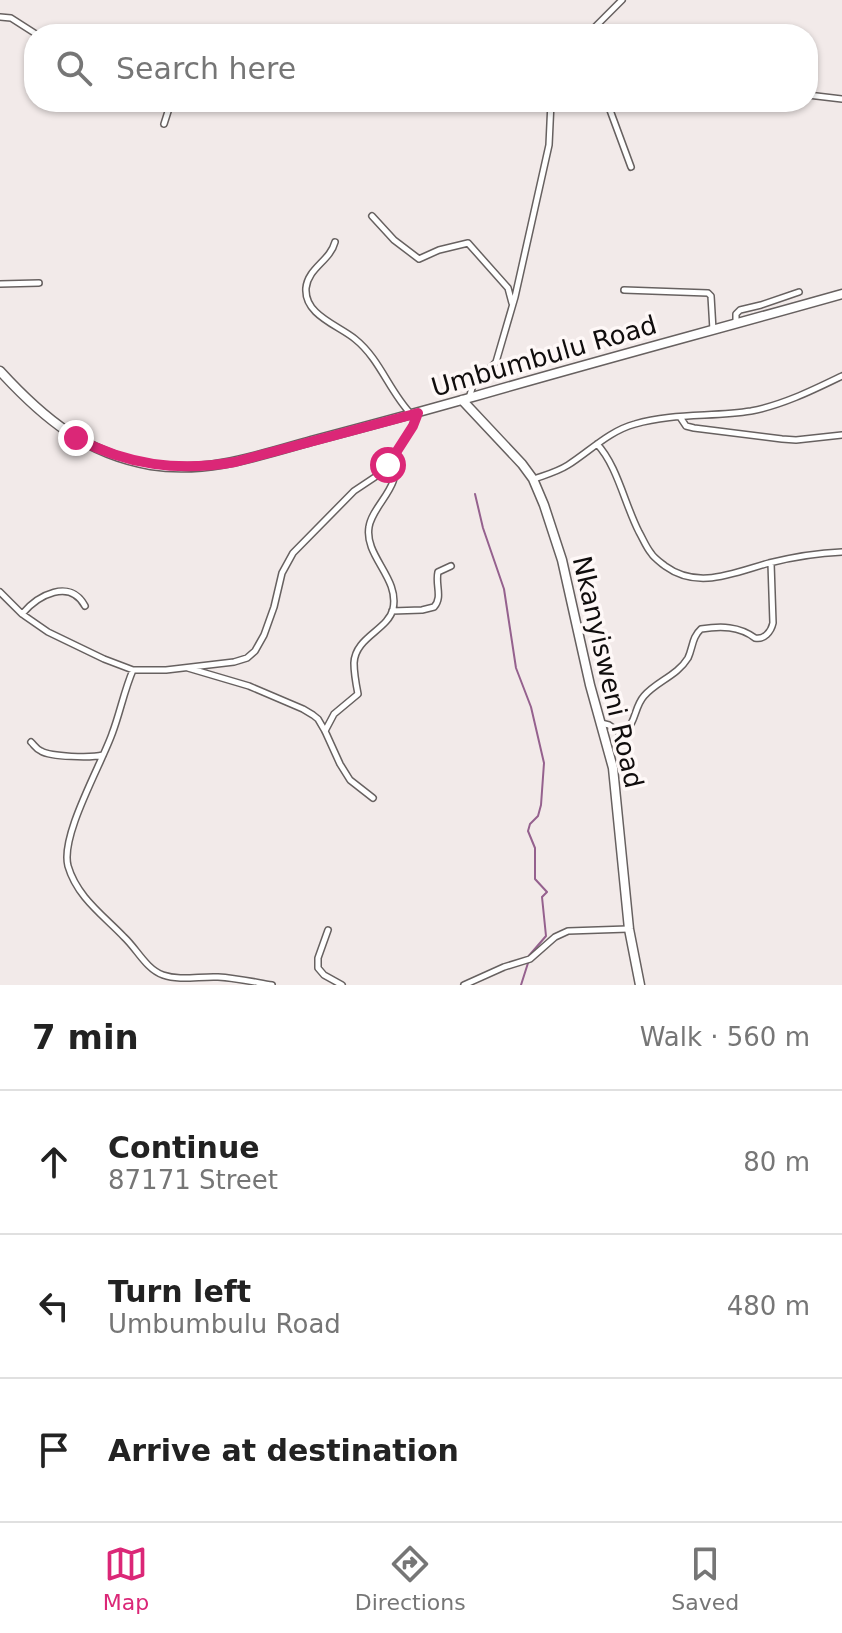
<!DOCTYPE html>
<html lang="en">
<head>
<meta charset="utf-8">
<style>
  :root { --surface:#fff; --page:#f2f2f2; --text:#222; --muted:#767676; --line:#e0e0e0; --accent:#db2777 }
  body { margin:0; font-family:"DejaVu Sans",sans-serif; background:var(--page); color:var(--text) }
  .stop { position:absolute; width:24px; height:24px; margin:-18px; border:6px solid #db2777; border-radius:50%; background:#fff }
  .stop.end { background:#db2777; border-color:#fff; box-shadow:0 2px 8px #0008 }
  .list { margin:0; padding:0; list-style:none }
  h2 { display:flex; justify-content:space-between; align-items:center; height:104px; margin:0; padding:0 32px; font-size:34px }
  h2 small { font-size:26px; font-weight:400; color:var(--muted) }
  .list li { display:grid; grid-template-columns:52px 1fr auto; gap:24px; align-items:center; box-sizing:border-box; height:144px; padding:0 32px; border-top:2px solid var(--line) }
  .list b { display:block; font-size:30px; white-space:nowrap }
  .list p { margin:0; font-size:26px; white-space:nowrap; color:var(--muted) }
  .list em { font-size:26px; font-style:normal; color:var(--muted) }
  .icon { flex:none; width:44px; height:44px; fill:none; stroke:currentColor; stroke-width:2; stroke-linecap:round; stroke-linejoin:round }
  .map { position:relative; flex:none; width:842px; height:985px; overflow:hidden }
  .search { position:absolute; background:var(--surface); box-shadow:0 2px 6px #0004; left:24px; right:24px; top:24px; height:88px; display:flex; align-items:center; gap:20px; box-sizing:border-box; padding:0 28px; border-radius:32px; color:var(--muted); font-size:30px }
  .sheet { height:536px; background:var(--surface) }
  nav { display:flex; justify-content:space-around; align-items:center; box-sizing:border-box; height:112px; border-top:2px solid var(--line); background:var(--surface); font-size:22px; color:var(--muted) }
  nav a { display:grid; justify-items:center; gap:4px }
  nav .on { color:var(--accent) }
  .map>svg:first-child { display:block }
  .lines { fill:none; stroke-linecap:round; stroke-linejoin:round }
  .stream { stroke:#95618e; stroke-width:2 }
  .street-casing { stroke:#676160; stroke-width:8 }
  .secondary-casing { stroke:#676160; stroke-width:11 }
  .street { stroke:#fff; stroke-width:5 }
  .secondary { stroke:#fff; stroke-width:8 }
  .route { stroke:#db2777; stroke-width:10 }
  .labels { text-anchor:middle; stroke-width:7; stroke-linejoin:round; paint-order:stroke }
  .street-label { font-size:26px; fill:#100d0d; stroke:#fef8f7 }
</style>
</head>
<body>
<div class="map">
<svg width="842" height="985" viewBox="0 0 842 985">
  <rect width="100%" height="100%" fill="#f2eae9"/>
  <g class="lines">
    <!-- stream -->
    <path class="stream" d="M 475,494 L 483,528 L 504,589 L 516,668 L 531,707 L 544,763 L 541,805 L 538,816 L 530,824 L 528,831 L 535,848 L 535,879 L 547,892 L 542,897 L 546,936 L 527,958
      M 521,985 L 528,963"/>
    <defs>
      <path id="street" d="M 0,17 L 11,18 L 36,34
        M 588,34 L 622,0
        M 808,95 L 842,99
        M 607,102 L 631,167
        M 164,124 L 171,102
        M 372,216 L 394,240 L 419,259 L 439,250 L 468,243 L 508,288 L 512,303
        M 335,242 C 330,261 308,268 306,288 C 304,315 338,325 355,339 C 380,359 389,391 411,414
        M 0,284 L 39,283
        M 624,290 L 708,293 L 711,296 L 713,330
        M 736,324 L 736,314 L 740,310 L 761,305 L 799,292
        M 469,398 L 473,385 L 496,362 L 515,297 L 549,145 L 551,102
        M 680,417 L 686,426 L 694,428 L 782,439 L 796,440 L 842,435
        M 597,444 C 617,465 625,505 639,532 C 643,539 646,547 651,553 C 654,558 660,562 665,566 C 698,590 733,573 769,563 C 793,557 818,553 842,552
        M 534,479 C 545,475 557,472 568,465 C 590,451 609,431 635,424 C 672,413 713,417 751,411 C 783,405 813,390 842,376
        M 0,592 L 22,614 L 48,632 L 104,659 L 133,670 L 166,670 L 234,662 L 247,658 L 255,651 L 264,635 L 274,607 L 282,573 L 293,553 L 354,491 L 381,473 L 388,465 L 410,431 L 418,413
        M 392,611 L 422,610 L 434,607 C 443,597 435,585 438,572 L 451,566
        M 22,614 C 38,595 70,578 85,606
        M 188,668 L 249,686 L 303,709 L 313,715 L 318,719 L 325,731 L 340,764 L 350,780 L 373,798
        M 133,670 C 124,691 120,713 112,734 C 101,765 60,836 68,866 C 77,897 103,915 124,937 C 137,949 146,969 163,975 C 180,981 200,976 218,977 C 236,978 254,982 272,985
        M 601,723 L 609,725 L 619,732 L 627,730 C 636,720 635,706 644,696 C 657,681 677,676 688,658 C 693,647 692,637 701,629 C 721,626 739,626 755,638 C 764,640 771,632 773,623 L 771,563
        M 325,731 L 334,714 L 358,694 C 356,684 354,673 354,663 C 355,637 388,630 393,609 C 400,578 364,556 369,527 C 372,505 406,483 391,460
        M 31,742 C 35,746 36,749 41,751 C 51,757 91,758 103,755
        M 328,930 L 318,958 L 318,968 L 324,975 L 342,985
        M 464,985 L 504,967 L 530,959 L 555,937 L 568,931 L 628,929"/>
      <path id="secondary" d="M 0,371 C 43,418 86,454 151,465 C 206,474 258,456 311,441 C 364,427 416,413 469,398 C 593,362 718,329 842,294
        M 462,400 L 522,464 L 533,479 L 544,505 L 562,560 L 590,685 L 613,768 L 629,929 L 640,985"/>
    </defs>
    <!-- street casing -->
    <use href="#street" class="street-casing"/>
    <!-- secondary casing -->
    <use href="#secondary" class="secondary-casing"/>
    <!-- street -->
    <use href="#street" class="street"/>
    <!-- secondary -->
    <use href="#secondary" class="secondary"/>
  </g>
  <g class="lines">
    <!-- route -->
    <path class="route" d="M 76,438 C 127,465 178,472 235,462 L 418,413 L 413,426 L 388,465"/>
  </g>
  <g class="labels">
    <!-- street labels -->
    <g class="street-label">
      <text transform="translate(544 356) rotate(-16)" y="9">Umbumbulu Road</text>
      <text transform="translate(608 672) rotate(77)" y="9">Nkanyisweni Road</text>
    </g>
  </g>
</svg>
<div class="stop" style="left:388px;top:465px"></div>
<div class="stop end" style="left:76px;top:438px"></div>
<div class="search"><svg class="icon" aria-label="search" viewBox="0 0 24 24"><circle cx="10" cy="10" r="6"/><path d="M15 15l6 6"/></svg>Search here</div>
</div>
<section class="sheet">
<h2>7 min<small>Walk · 560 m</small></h2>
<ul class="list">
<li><svg class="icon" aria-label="ahead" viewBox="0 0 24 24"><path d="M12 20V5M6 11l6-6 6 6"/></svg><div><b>Continue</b><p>87171 Street</p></div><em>80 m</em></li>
<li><svg class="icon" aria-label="left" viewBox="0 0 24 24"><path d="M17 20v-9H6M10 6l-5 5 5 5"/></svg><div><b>Turn left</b><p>Umbumbulu Road</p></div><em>480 m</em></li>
<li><svg class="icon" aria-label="arrive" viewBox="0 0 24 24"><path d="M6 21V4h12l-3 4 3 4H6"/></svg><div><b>Arrive at destination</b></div></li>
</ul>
</section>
<nav>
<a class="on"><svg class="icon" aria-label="map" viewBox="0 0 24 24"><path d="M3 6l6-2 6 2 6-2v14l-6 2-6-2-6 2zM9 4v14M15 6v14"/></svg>Map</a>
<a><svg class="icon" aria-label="directions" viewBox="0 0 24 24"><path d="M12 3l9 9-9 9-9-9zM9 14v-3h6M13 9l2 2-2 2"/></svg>Directions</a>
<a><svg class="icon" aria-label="saved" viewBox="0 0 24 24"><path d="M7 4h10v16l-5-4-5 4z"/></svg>Saved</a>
</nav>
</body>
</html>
